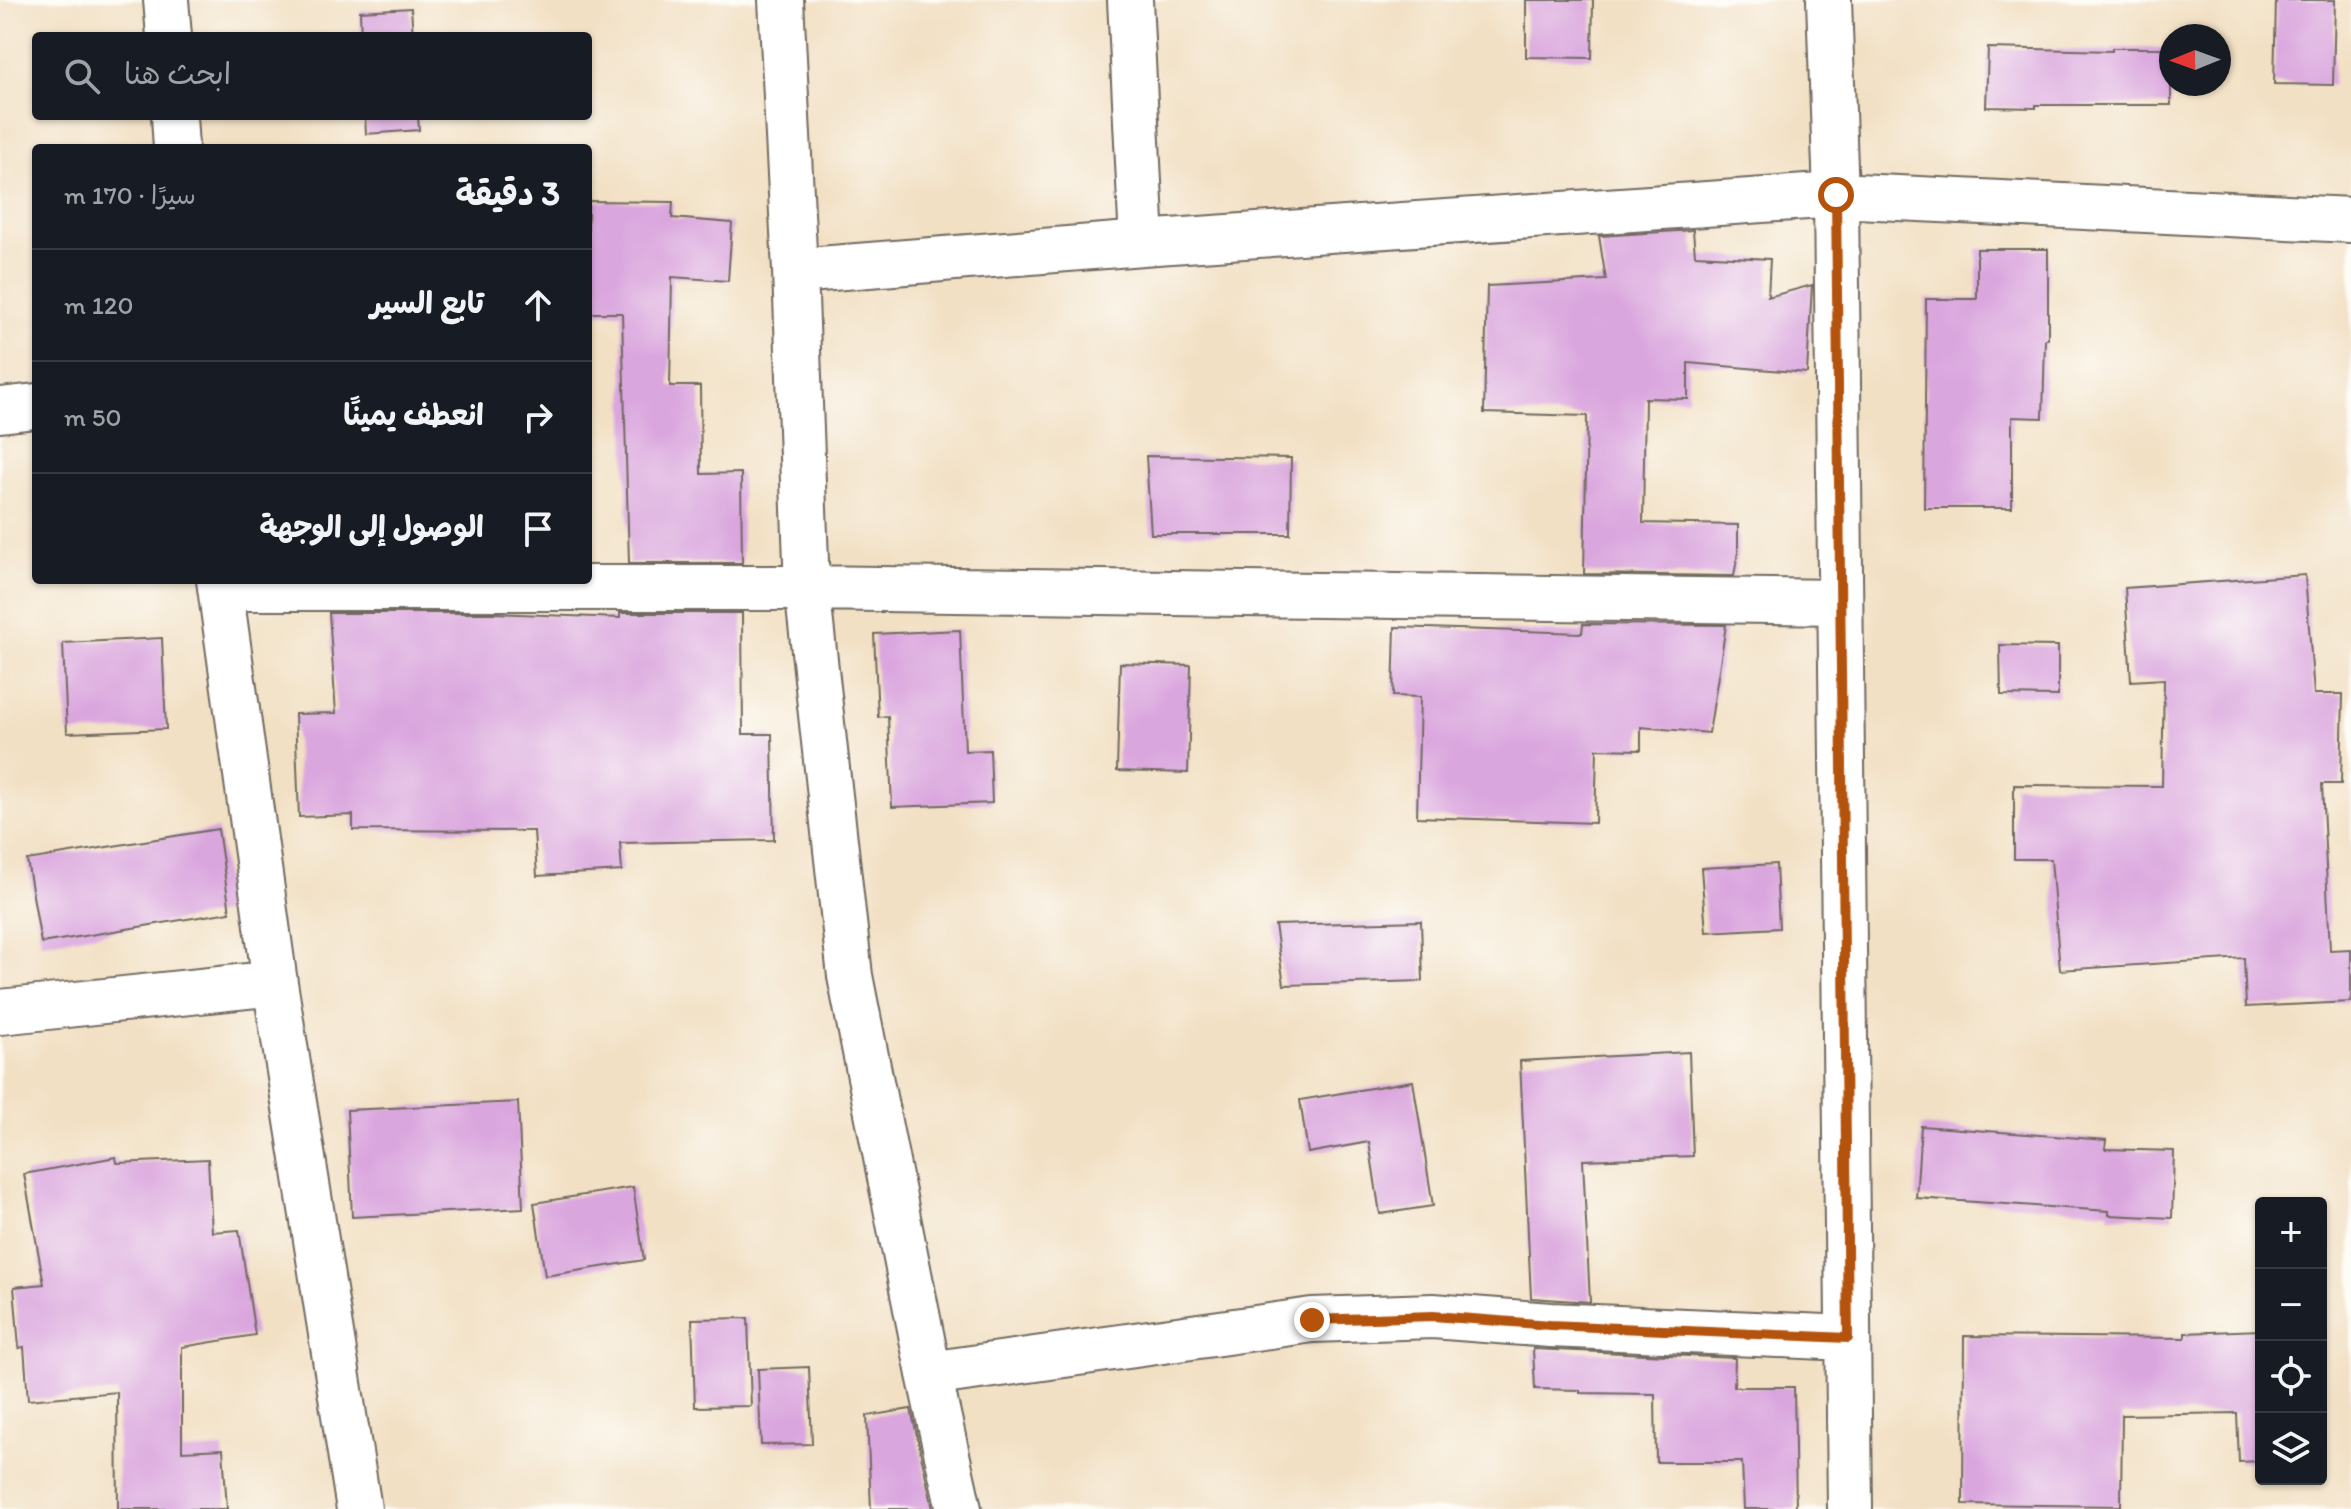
<!DOCTYPE html>
<html lang="ar">
<head>
<meta charset="utf-8">
<style>
  :root { --surface:#171b24; --page:#242831; --text:#f1f3f6; --muted:#9ea1a6; --line:#363941 }
  body { margin:0; font-family:Itim,"Playpen Sans Arabic",sans-serif; background:var(--page); color:var(--text); direction:rtl }
  .controls { position:absolute; right:24px; bottom:24px; display:grid; overflow:hidden; border-radius:8px; box-shadow:0 2px 6px #0004 }
  .controls button { width:72px; height:72px; display:grid; place-items:center; padding:0; border:0; border-bottom:2px solid var(--line); background:var(--surface); color:var(--text); font:40px sans-serif }
  .compass { position:absolute; left:2159px; top:24px; width:72px; height:72px; border-radius:50%; background:var(--surface); box-shadow:0 2px 6px #0004; rotate:269deg }
  .stop { position:absolute; width:24px; height:24px; margin:-18px; border:6px solid #b45309; border-radius:50%; background:#fff }
  .stop.end { background:#b45309; border-color:#fff; box-shadow:0 2px 8px #0008 }
  .list { margin:0; padding:0; list-style:none }
  h2 { display:flex; justify-content:space-between; align-items:center; height:104px; margin:0; padding:0 32px; font-size:34px }
  h2 small { font-size:26px; font-weight:400; color:var(--muted) }
  .list li { display:grid; grid-template-columns:52px 1fr auto; gap:24px; align-items:center; box-sizing:border-box; height:112px; padding:0 32px; border-top:2px solid var(--line) }
  .list b { display:block; font-size:30px; white-space:nowrap }
  .list em { font-size:26px; font-style:normal; color:var(--muted) }
  .icon { flex:none; width:44px; height:44px; fill:none; stroke:currentColor; stroke-width:2; stroke-linecap:round; stroke-linejoin:round }
  .map { position:relative; flex:none; width:2351px; height:1509px; overflow:hidden; direction:ltr }
  .search { position:absolute; background:var(--surface); box-shadow:0 2px 6px #0004; left:32px; top:32px; width:560px; height:88px; display:flex; align-items:center; gap:20px; box-sizing:border-box; padding:0 28px; border-radius:8px; color:var(--muted); font-size:30px }
  .panel { position:absolute; background:var(--surface); box-shadow:0 2px 6px #0004; left:32px; top:144px; width:560px; height:440px; border-radius:8px; direction:rtl }
  .map>svg:first-child { display:block }
  .building { fill:#daa6de }
  .lines { fill:none; stroke-linecap:round; stroke-linejoin:round }
  .minor-casing { stroke:#716a61; stroke-width:48 }
  .minor { stroke:#fff; stroke-width:44 }
  .route { stroke:#b45309; stroke-width:10 }
</style>
</head>
<body>
<div class="map">
<svg width="2351" height="1509" viewBox="0 0 2351 1509">
  <rect width="100%" height="100%" fill="#fdfcf7"/>
  <filter id="ink" filterUnits="userSpaceOnUse"><feTurbulence type="fractalNoise" baseFrequency=".0125" numOctaves="2"/><feDisplacementMap in="SourceGraphic" scale="16" xChannelSelector="R" yChannelSelector="G"/><feConvolveMatrix kernelMatrix="1 2 1 2 8 2 1 2 1" color-interpolation-filters="sRGB"/></filter>
  <filter id="wash" filterUnits="userSpaceOnUse"><feTurbulence type="fractalNoise" baseFrequency=".006" numOctaves="4" result="noise"/><feDisplacementMap in="SourceGraphic" scale="32" xChannelSelector="R" yChannelSelector="G"/><feGaussianBlur stdDeviation="1.8" result="paint"/><feColorMatrix in="noise" values="0 0 0 0 0 0 0 0 0 0 0 0 0 0 0 0 0 1.4 0 .05"/><feComposite in="paint" operator="in"/></filter>
  <g filter="url(#wash)">
    <rect width="100%" height="100%" fill="#f2e0c4"/>
    <g id="blocks">
      <!-- building -->
      <path class="building" d="M 1526,0 L 1593,0 L 1592,58 L 1526,57 Z
        M 2276,0 L 2335,0 L 2333,85 L 2274,84 Z
        M 411,8 L 413,36 L 361,36 L 360,11 Z
        M 1988,48 L 2112,51 L 2112,48 L 2171,48 L 2171,105 L 2036,105 L 2036,108 L 1986,107 Z
        M 365,116 L 418,116 L 419,130 L 366,134 Z
        M 588,201 L 673,202 L 672,218 L 732,223 L 728,281 L 672,277 L 670,386 L 700,386 L 701,474 L 741,473 L 742,563 L 629,563 L 622,313 L 588,313 Z
        M 1693,230 L 1695,255 L 1770,259 L 1768,297 L 1812,285 L 1807,373 L 1688,363 L 1688,399 L 1645,398 L 1643,523 L 1738,525 L 1738,553 L 1734,576 L 1584,574 L 1587,416 L 1484,413 L 1487,286 L 1606,280 L 1599,236 Z
        M 1977,249 L 2048,249 L 2048,339 L 2045,339 L 2043,418 L 2012,417 L 2012,508 L 1924,508 L 1926,299 L 1977,299 Z
        M 1146,456 L 1291,458 L 1290,534 L 1151,534 Z
        M 2305,575 L 2314,694 L 2343,694 L 2341,784 L 2322,784 L 2330,950 L 2351,949 L 2351,1002 L 2246,1007 L 2244,958 L 2060,970 L 2051,859 L 2014,859 L 2014,785 L 2162,786 L 2164,679 L 2131,681 L 2125,588 Z
        M 329,613 L 494,613 L 620,618 L 620,613 L 742,613 L 743,734 L 772,734 L 774,840 L 620,843 L 622,871 L 537,876 L 534,831 L 353,830 L 353,815 L 299,817 L 295,714 L 336,713 Z
        M 1583,624 L 1726,625 L 1709,733 L 1641,727 L 1641,750 L 1597,749 L 1595,823 L 1417,817 L 1420,697 L 1393,696 L 1395,627 L 1582,633 Z
        M 960,630 L 965,751 L 990,750 L 992,803 L 892,807 L 888,716 L 878,717 L 874,634 Z
        M 162,638 L 166,729 L 67,733 L 63,643 Z
        M 2000,645 L 2058,646 L 2058,696 L 2001,695 Z
        M 1120,663 L 1191,665 L 1188,773 L 1117,771 Z
        M 218,829 L 230,912 L 41,943 L 27,860 Z
        M 1776,864 L 1779,928 L 1706,932 L 1701,868 Z
        M 1421,921 L 1423,981 L 1284,985 L 1275,925 Z
        M 1689,1052 L 1693,1156 L 1583,1160 L 1590,1302 L 1531,1298 L 1520,1061 Z
        M 1413,1081 L 1433,1206 L 1380,1214 L 1369,1142 L 1308,1153 L 1300,1100 Z
        M 518,1102 L 523,1208 L 352,1217 L 347,1110 Z
        M 1921,1126 L 2106,1140 L 2105,1149 L 2174,1151 L 2172,1218 L 2109,1215 L 2109,1211 L 1916,1198 Z
        M 116,1157 L 117,1163 L 208,1159 L 212,1232 L 239,1230 L 255,1335 L 182,1347 L 182,1451 L 223,1449 L 227,1509 L 118,1509 L 117,1392 L 28,1400 L 24,1347 L 19,1348 L 14,1287 L 44,1284 L 24,1174 Z
        M 633,1187 L 644,1260 L 545,1276 L 534,1203 Z
        M 748,1318 L 751,1406 L 695,1407 L 692,1319 Z
        M 2261,1330 L 2261,1461 L 2239,1462 L 2237,1413 L 2122,1415 L 2121,1506 L 1963,1504 L 1964,1336 L 2185,1338 L 2185,1333 Z
        M 1533,1349 L 1735,1358 L 1734,1387 L 1794,1387 L 1796,1509 L 1744,1509 L 1742,1462 L 1656,1462 L 1655,1394 L 1580,1393 L 1580,1390 L 1535,1389 Z
        M 809,1367 L 812,1444 L 761,1445 L 758,1369 Z
        M 911,1409 L 933,1509 L 871,1509 L 867,1416 Z"/>
    </g>
  </g>
  <g filter="url(#ink)">
    <use href="#blocks" fill-opacity="0" stroke="#716a61" stroke-width="2"/>
    <g class="lines">
      <defs>
        <path id="minor" d="M 166,0 L 169,36
          M 781,0 L 795,271 L 807,588 L 850,976 L 929,1374 L 959,1509
          M 1130,0 L 1142,243
          M 1829,0 L 1836,195 L 1850,1509
          M 174,116 L 176,148
          M 795,271 L 1142,243 L 1836,195 L 2351,220
          M 0,410 L 36,406
          M 219,580 L 275,983 L 359,1509
          M 220,588 L 807,588 L 1840,602
          M 0,1012 L 275,983
          M 929,1374 L 1312,1320 L 1433,1316 L 1550,1325 L 1848,1338"/>
      </defs>
      <!-- minor casing -->
      <use href="#minor" class="minor-casing"/>
      <!-- minor -->
      <use href="#minor" class="minor"/>
    </g>
  </g>
  <g class="lines" filter="url(#ink)">
    <!-- route -->
    <path class="route" d="M 1312,1320 L 1433,1316 L 1550,1325 L 1848,1338 L 1836,195"/>
  </g>
</svg>
<div class="controls">
<button>+</button>
<button>−</button>
<button><svg class="icon" aria-label="locate" viewBox="0 0 24 24"><circle cx="12" cy="12" r="6"/><path d="M12 2v4M12 18v4M2 12h4M18 12h4"/></svg></button>
<button><svg class="icon" aria-label="layers" viewBox="0 0 24 24"><path d="M12 4l9 5-9 5-9-5zM3 14l9 5 9-5"/></svg></button>
</div>
<svg class="compass" viewBox="-18 -18 36 36"><path d="M0-13l5 13h-10z" fill="#e53935"/><path d="M0 13l5-13h-10z" fill="#9ea1a6"/></svg>
<div class="stop" style="left:1836px;top:195px"></div>
<div class="stop end" style="left:1312px;top:1320px"></div>
<div class="search"><svg class="icon" aria-label="search" viewBox="0 0 24 24"><circle cx="10" cy="10" r="6"/><path d="M15 15l6 6"/></svg>ابحث هنا</div>
<section class="panel">
<h2>3 دقيقة<small>سيرًا · 170 m</small></h2>
<ul class="list">
<li><svg class="icon" aria-label="ahead" viewBox="0 0 24 24"><path d="M12 20V5M6 11l6-6 6 6"/></svg><div><b>تابع السير</b></div><em>120 m</em></li>
<li><svg class="icon" aria-label="right" viewBox="0 0 24 24"><path d="M7 20v-9h11M14 6l5 5-5 5"/></svg><div><b>انعطف يمينًا</b></div><em>50 m</em></li>
<li><svg class="icon" aria-label="arrive" viewBox="0 0 24 24"><path d="M6 21V4h12l-3 4 3 4H6"/></svg><div><b>الوصول إلى الوجهة</b></div></li>
</ul>
</section>
</div>
</body>
</html>
